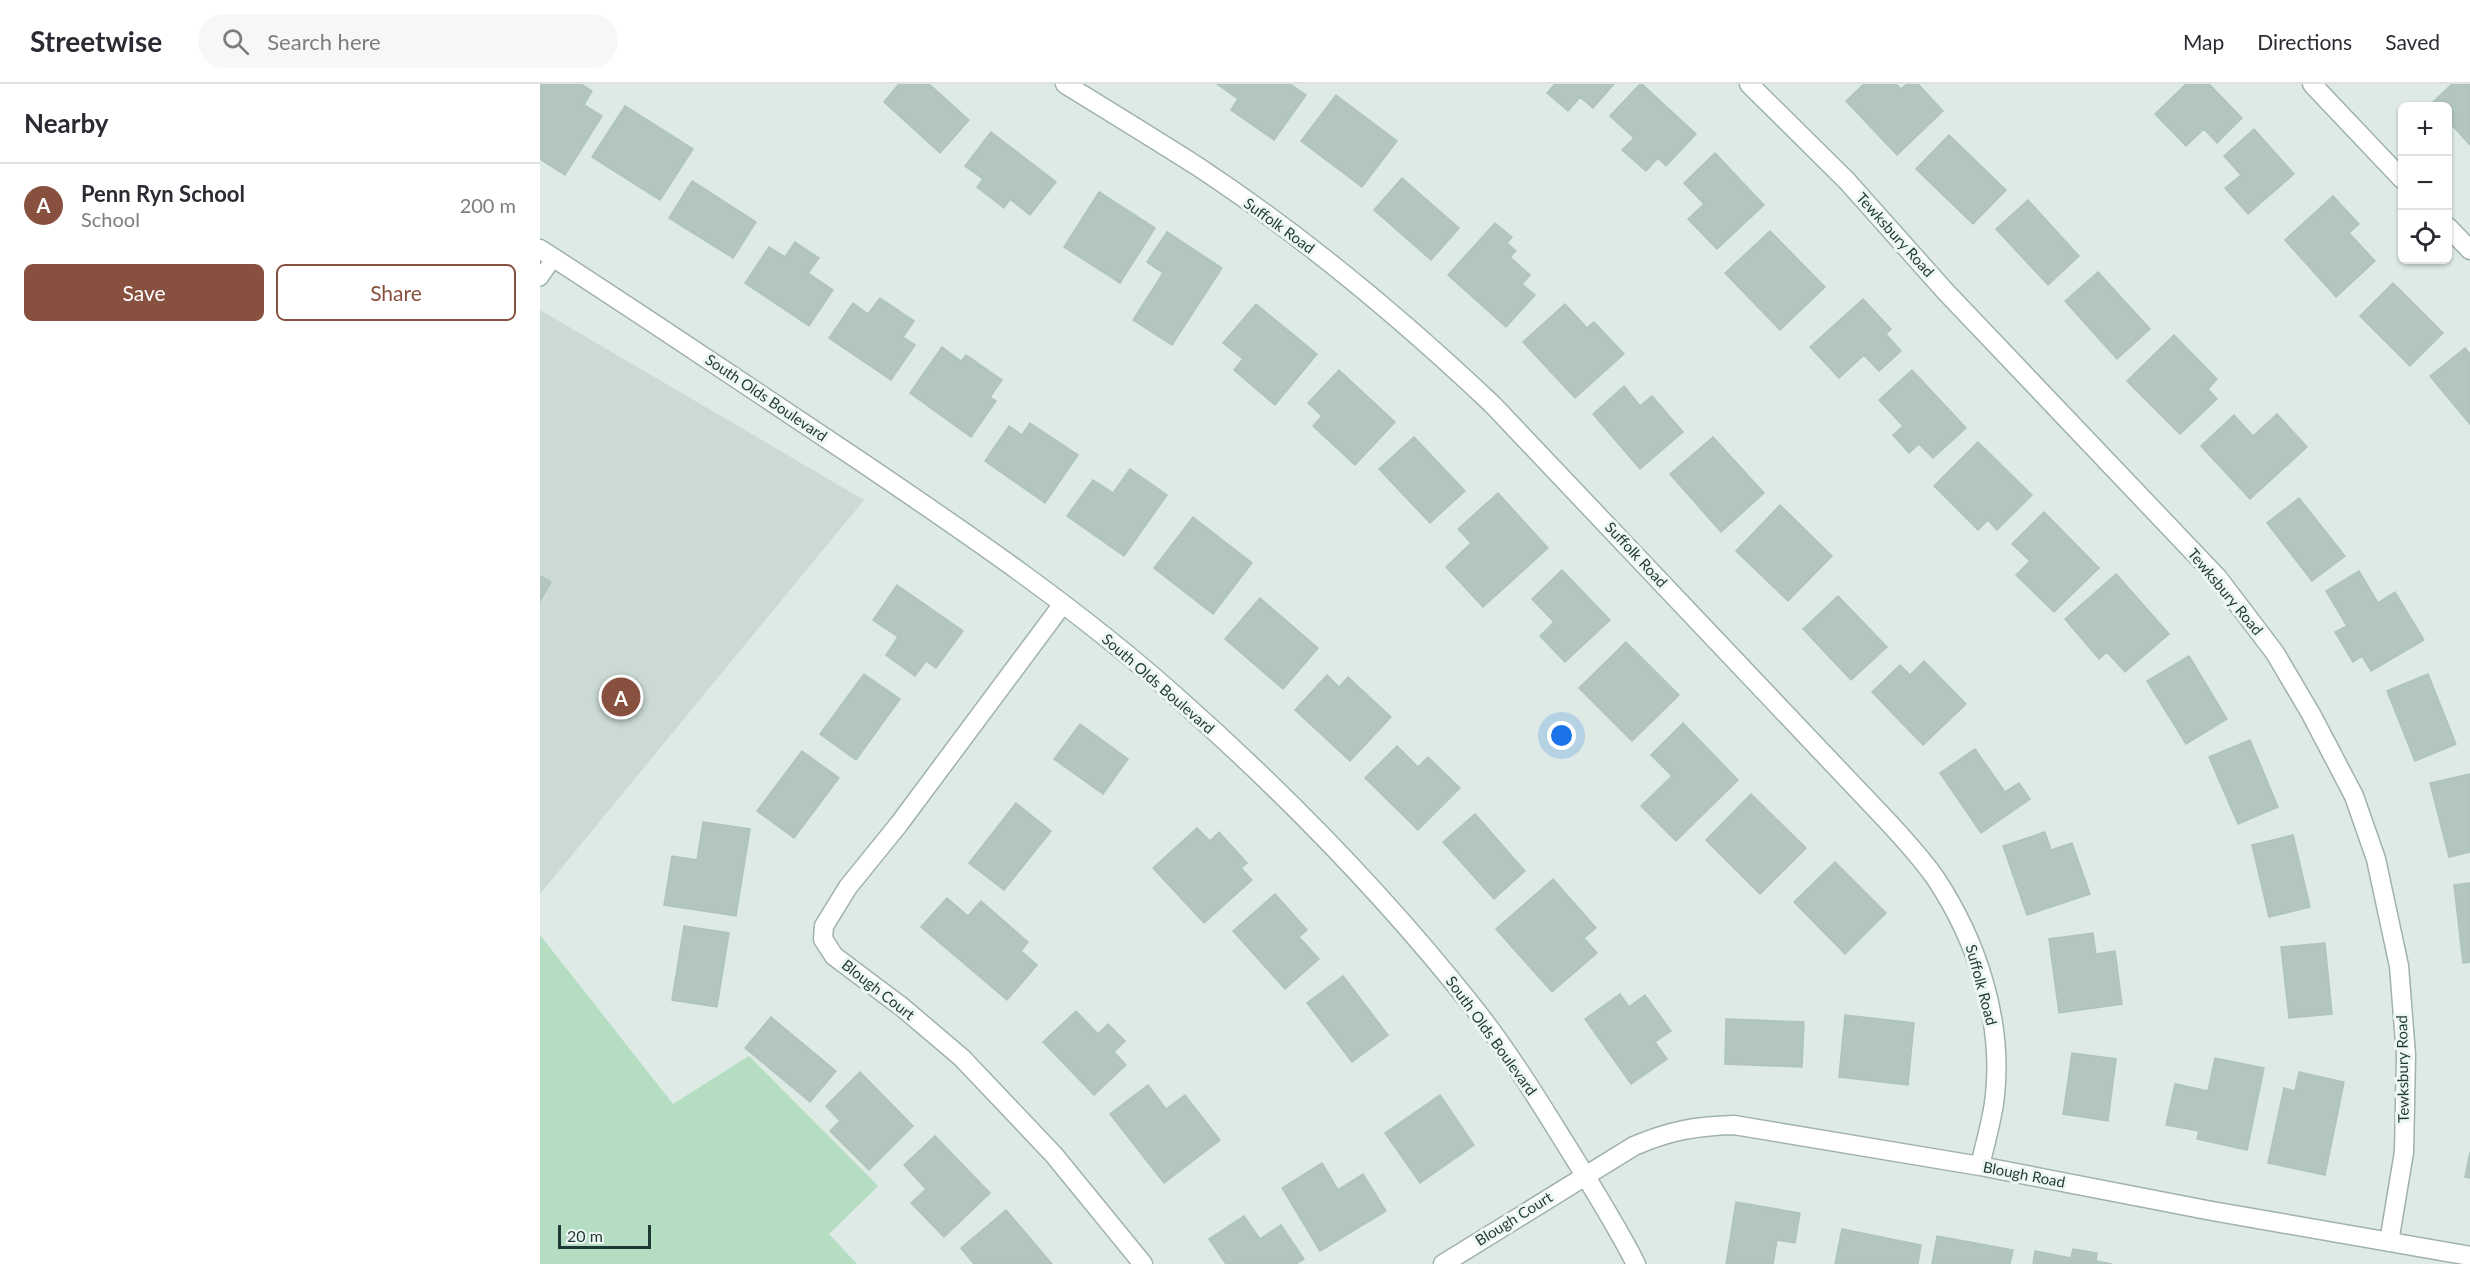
<!DOCTYPE html>
<html lang="en">
<head>
<meta charset="utf-8">
<style>
  :root { --surface:#fff; --page:#f7f7f7; --text:#2b2b33; --muted:#7c7c81; --line:#e1e1e2; --accent:#88503e }
  body { margin:0; font-family:Lato,sans-serif; background:var(--page); color:var(--text) }
  .controls { position:absolute; right:18px; top:18px; display:grid; overflow:hidden; border-radius:9px; box-shadow:0 2px 4px #0004 }
  .controls button { width:54px; height:54px; display:grid; place-items:center; padding:0; border:0; border-bottom:2px solid var(--line); background:var(--surface); color:var(--text); font:30px sans-serif }
  .scale { position:absolute; left:18px; bottom:15px; width:93px; box-sizing:border-box; padding-left:6px; border:3px solid #1e3a34; border-top:0; font-size:16px; line-height:21px; white-space:nowrap; color:#1e3a34; -webkit-text-stroke:4px #eef7f3; paint-order:stroke }
  .you { position:absolute; left:1022px; top:652px; width:21px; height:21px; margin:-15px; border:4px solid #fff; border-radius:50%; background:#1a73e8; box-shadow:0 0 0 9px #1a73e833 }
  .badge { display:grid; place-items:center; width:39px; height:39px; border-radius:50%; background:var(--accent); color:#fff; font-size:20px; font-weight:700 }
  .pin { position:absolute; translate:-50% -50%; border:3px solid #fff; box-shadow:0 2px 6px #0006 }
  .list { margin:0; padding:0; list-style:none }
  h2 { display:flex; justify-content:space-between; align-items:center; height:78px; margin:0; padding:0 24px; font-size:26px }
  h2 small { font-size:20px; font-weight:400; color:var(--muted) }
  .list li { display:grid; grid-template-columns:39px 1fr auto; gap:18px; align-items:center; box-sizing:border-box; height:84px; padding:0 24px; border-top:2px solid var(--line) }
  .list b { display:block; font-size:22px; white-space:nowrap }
  .list p { margin:0; font-size:20px; white-space:nowrap; color:var(--muted) }
  .list em { font-size:20px; font-style:normal; color:var(--muted) }
  .actions { display:flex; gap:12px; padding:18px 24px }
  .actions a { flex:1; padding:14px 0; border:2px solid var(--accent); border-radius:9px; text-align:center; font-size:21px; color:var(--accent) }
  .actions .main { background:var(--accent); color:#fff }
  .icon { flex:none; width:33px; height:33px; fill:none; stroke:currentColor; stroke-width:2; stroke-linecap:round; stroke-linejoin:round }
  .map { position:relative; flex:none; width:1930px; height:1180px; overflow:hidden }
  header { display:flex; align-items:center; gap:36px; box-sizing:border-box; height:84px; padding:0 30px; background:var(--surface); border-bottom:2px solid var(--line) }
  header strong { font-size:28px }
  nav { display:flex; gap:33px; margin-inline-start:auto; font-size:21px }
  .search { width:420px; height:54px; background:var(--page); display:flex; align-items:center; gap:15px; box-sizing:border-box; padding:0 21px; border-radius:33px; color:var(--muted); font-size:22px }
  main { display:flex }
  aside { flex:1; background:var(--surface) }
  .map>svg:first-child { display:block }
  .built { fill:#cbdad4 }
  .green { fill:#b4ddc1 }
  .building { fill:#b2c5be; stroke:#afc4bc; stroke-width:1.5 }
  .lines { fill:none; stroke-linecap:round; stroke-linejoin:round }
  .lane-casing { stroke:#a0b2ac; stroke-width:18 }
  .street-casing { stroke:#a0b2ac; stroke-width:21 }
  .lane { stroke:#fff; stroke-width:15 }
  .street { stroke:#fff; stroke-width:18 }
  .labels { text-anchor:middle; stroke-width:6; stroke-linejoin:round; paint-order:stroke }
  .street-label { font-size:15px; fill:#1e3a34; stroke:#eef7f3 }
</style>
</head>
<body>
<header>
<strong>Streetwise</strong>
<div class="search"><svg class="icon" aria-label="search" viewBox="0 0 24 24"><circle cx="10" cy="10" r="6"/><path d="M15 15l6 6"/></svg>Search here</div>
<nav><a>Map</a><a>Directions</a><a>Saved</a></nav>
</header>
<main>
<aside>
<h2>Nearby<small></small></h2>
<ul class="list">
<li><span class="badge">A</span><div><b>Penn Ryn School</b><p>School</p></div><em>200 m</em></li>
</ul>
<div class="actions"><a class="main">Save</a><a>Share</a></div>
</aside>
<div class="map">
<svg width="1930" height="1180" viewBox="0 0 1930 1180">
  <rect width="100%" height="100%" fill="#ddeae5"/>
  <!-- built -->
  <path class="built" d="M 0,226 L 324,416 L 0,810 Z"/>
  <!-- green -->
  <path class="green" d="M 0,851 L 133,1020 L 209,972 L 338,1102 L 289,1150 L 317,1180 L 0,1180 Z"/>
  <!-- building -->
  <path class="building" d="M 0,0 L 41,0 L 52,7 L 44,21 L 62,32 L 25,91 L 0,75 Z
    M 359,0 L 389,0 L 429,36 L 400,69 L 344,18 Z
    M 677,0 L 750,0 L 766,11 L 734,56 L 691,26 L 698,15 Z
    M 1015,0 L 1074,0 L 1053,24 L 1040,13 L 1028,27 L 1007,9 Z
    M 1100,0 L 1102,0 L 1156,50 L 1126,82 L 1118,74 L 1106,87 L 1082,66 L 1094,54 L 1070,32 Z
    M 1324,0 L 1356,0 L 1361,5 L 1367,0 L 1378,0 L 1403,27 L 1357,71 L 1306,17 Z
    M 1646,0 L 1669,0 L 1702,34 L 1677,59 L 1664,45 L 1646,62 L 1615,30 Z
    M 1912,0 L 1930,0 L 1930,61 L 1908,37 L 1908,22 L 1894,22 L 1891,20 Z
    M 796,11 L 857,57 L 822,103 L 761,57 Z
    M 85,22 L 153,65 L 120,116 L 52,73 Z
    M 1714,45 L 1754,90 L 1708,130 L 1685,104 L 1701,91 L 1684,72 Z
    M 451,48 L 516,98 L 490,131 L 470,115 L 464,124 L 437,103 L 443,95 L 425,82 Z
    M 1409,51 L 1466,106 L 1433,140 L 1376,85 Z
    M 1175,69 L 1224,121 L 1177,165 L 1148,135 L 1164,120 L 1144,99 Z
    M 862,94 L 919,144 L 891,176 L 834,126 Z
    M 152,97 L 216,138 L 193,174 L 129,134 Z
    M 559,108 L 615,144 L 580,199 L 524,163 Z
    M 1793,112 L 1819,140 L 1809,149 L 1835,177 L 1796,213 L 1745,156 Z
    M 1488,116 L 1539,172 L 1508,201 L 1456,145 Z
    M 955,139 L 972,153 L 967,159 L 976,167 L 970,173 L 990,191 L 982,200 L 995,211 L 966,243 L 908,191 Z
    M 1230,147 L 1285,203 L 1240,246 L 1185,189 Z
    M 627,148 L 682,184 L 632,261 L 593,236 L 623,189 L 607,178 Z
    M 255,158 L 279,174 L 268,189 L 293,206 L 269,242 L 205,199 L 229,163 L 245,173 Z
    M 1558,188 L 1610,245 L 1577,275 L 1525,217 Z
    M 1853,199 L 1903,249 L 1870,282 L 1820,232 Z
    M 340,214 L 374,237 L 363,253 L 375,261 L 351,296 L 289,254 L 313,219 L 328,230 Z
    M 1323,215 L 1351,245 L 1346,250 L 1361,267 L 1339,287 L 1324,271 L 1299,294 L 1270,263 Z
    M 716,220 L 777,270 L 735,321 L 694,286 L 703,275 L 683,259 Z
    M 1025,220 L 1047,244 L 1054,238 L 1084,270 L 1035,314 L 983,258 Z
    M 1634,251 L 1677,295 L 1668,305 L 1677,315 L 1640,350 L 1587,297 Z
    M 402,263 L 421,277 L 426,271 L 462,296 L 450,313 L 456,317 L 431,353 L 370,309 Z
    M 1925,264 L 1930,270 L 1930,340 L 1890,292 Z
    M 799,286 L 855,338 L 815,381 L 773,342 L 782,332 L 768,319 Z
    M 1372,286 L 1426,344 L 1393,374 L 1379,360 L 1369,369 L 1353,351 L 1363,342 L 1339,316 Z
    M 1084,302 L 1100,322 L 1112,312 L 1143,348 L 1100,385 L 1053,330 Z
    M 1737,330 L 1767,363 L 1710,415 L 1661,362 L 1694,331 L 1713,352 Z
    M 490,339 L 538,371 L 505,419 L 445,377 L 469,342 L 482,351 Z
    M 874,353 L 925,407 L 890,439 L 839,385 Z
    M 1173,353 L 1224,409 L 1181,448 L 1130,390 Z
    M 1438,358 L 1492,411 L 1457,446 L 1448,436 L 1438,446 L 1394,402 Z
    M 590,385 L 627,411 L 584,472 L 527,432 L 553,396 L 573,409 Z
    M 958,409 L 1008,464 L 943,523 L 906,483 L 931,459 L 918,445 Z
    M 1759,414 L 1805,472 L 1772,497 L 1727,439 Z
    M 1240,421 L 1292,472 L 1248,517 L 1196,467 Z
    M 1504,428 L 1559,484 L 1514,528 L 1476,491 L 1490,477 L 1472,460 Z
    M 653,433 L 712,479 L 673,530 L 614,484 Z
    M 1022,486 L 1070,536 L 1025,578 L 1000,552 L 1014,538 L 992,515 Z
    M 1819,487 L 1838,519 L 1855,508 L 1884,556 L 1831,587 L 1822,572 L 1813,578 L 1795,548 L 1807,542 L 1786,507 Z
    M 1576,490 L 1629,550 L 1585,588 L 1567,568 L 1559,575 L 1525,535 Z
    M 0,492 L 11,498 L 0,517 Z
    M 357,501 L 423,547 L 396,584 L 386,577 L 375,592 L 346,571 L 358,553 L 333,536 Z
    M 1298,512 L 1347,563 L 1311,596 L 1263,545 Z
    M 720,514 L 778,564 L 743,605 L 685,555 Z
    M 1086,558 L 1139,611 L 1092,657 L 1039,604 Z
    M 1649,572 L 1687,635 L 1646,660 L 1607,597 Z
    M 1384,577 L 1426,620 L 1383,661 L 1332,608 L 1360,581 L 1370,591 Z
    M 324,590 L 360,615 L 316,676 L 280,650 Z
    M 1888,590 L 1916,660 L 1875,677 L 1847,607 Z
    M 787,591 L 799,603 L 808,593 L 851,633 L 810,677 L 755,626 Z
    M 1143,639 L 1198,696 L 1136,757 L 1101,722 L 1132,692 L 1111,671 Z
    M 540,640 L 588,675 L 563,710 L 514,675 Z
    M 1710,656 L 1738,723 L 1698,740 L 1669,673 Z
    M 857,662 L 878,683 L 888,673 L 920,704 L 878,746 L 825,694 Z
    M 1435,665 L 1465,708 L 1479,699 L 1490,715 L 1441,749 L 1400,689 Z
    M 262,667 L 299,694 L 254,754 L 217,727 Z
    M 1930,690 L 1930,768 L 1909,773 L 1890,699 Z
    M 1211,710 L 1266,764 L 1220,810 L 1166,756 Z
    M 476,719 L 511,747 L 464,806 L 429,779 Z
    M 935,730 L 985,787 L 954,815 L 903,758 Z
    M 163,738 L 210,745 L 196,832 L 124,821 L 132,772 L 157,776 Z
    M 657,744 L 670,757 L 679,748 L 707,779 L 701,784 L 712,796 L 664,839 L 613,784 Z
    M 1505,748 L 1511,766 L 1532,759 L 1550,810 L 1487,831 L 1463,762 Z
    M 1753,751 L 1770,823 L 1729,833 L 1712,761 Z
    M 1295,778 L 1346,829 L 1305,870 L 1254,818 Z
    M 1013,795 L 1056,844 L 1044,854 L 1057,869 L 1012,908 L 956,845 Z
    M 1930,799 L 1930,878 L 1923,879 L 1914,801 Z
    M 735,810 L 767,846 L 759,853 L 779,875 L 745,905 L 693,847 Z
    M 407,814 L 428,832 L 441,817 L 488,858 L 481,867 L 497,881 L 467,916 L 381,843 Z
    M 144,842 L 189,849 L 177,923 L 132,916 Z
    M 1553,849 L 1556,870 L 1575,867 L 1582,920 L 1519,929 L 1509,855 Z
    M 1785,859 L 1792,930 L 1749,934 L 1741,863 Z
    M 803,892 L 848,951 L 812,978 L 767,919 Z
    M 1080,910 L 1089,923 L 1105,911 L 1131,947 L 1115,958 L 1127,975 L 1091,1000 L 1045,935 Z
    M 536,927 L 558,950 L 568,940 L 585,957 L 574,968 L 586,981 L 554,1011 L 503,958 Z
    M 1305,931 L 1374,939 L 1368,1001 L 1299,993 Z
    M 231,933 L 296,987 L 270,1018 L 205,964 Z
    M 1186,935 L 1264,938 L 1262,983 L 1185,980 Z
    M 1532,969 L 1576,975 L 1568,1037 L 1523,1030 Z
    M 1675,974 L 1724,984 L 1707,1066 L 1657,1055 L 1659,1047 L 1626,1041 L 1635,1000 L 1668,1007 Z
    M 320,988 L 373,1042 L 329,1086 L 290,1047 L 300,1037 L 286,1022 Z
    M 1759,988 L 1804,998 L 1785,1091 L 1728,1079 L 1744,1004 L 1755,1007 Z
    M 608,1001 L 626,1025 L 645,1011 L 680,1056 L 624,1099 L 570,1030 Z
    M 900,1011 L 934,1061 L 880,1099 L 845,1049 Z
    M 395,1052 L 450,1109 L 404,1153 L 371,1119 L 386,1105 L 364,1081 Z
    M 1930,1068 L 1930,1094 L 1925,1093 Z
    M 782,1079 L 798,1106 L 823,1090 L 846,1127 L 780,1167 L 742,1104 Z
    M 1196,1118 L 1260,1129 L 1255,1159 L 1237,1156 L 1233,1180 L 1186,1180 Z
    M 466,1126 L 512,1180 L 434,1180 L 421,1164 Z
    M 704,1132 L 720,1155 L 741,1141 L 764,1175 L 756,1180 L 686,1180 L 669,1155 Z
    M 1302,1145 L 1381,1161 L 1378,1180 L 1295,1180 Z
    M 1397,1152 L 1473,1166 L 1470,1180 L 1392,1180 Z
    M 1533,1165 L 1557,1169 L 1556,1177 L 1572,1180 L 1493,1180 L 1495,1167 L 1531,1174 Z"/>
  <g class="lines">
    <defs>
      <path id="lane" d="M 0,194 L 14,174"/>
      <path id="street" d="M 525,0 C 569,27 613,54 657,82 C 763,152 860,233 952,320 L 1352,742 C 1367,759 1383,776 1396,795 C 1437,857 1463,936 1455,1011 C 1453,1034 1445,1059 1440,1082
        M 1209,0 L 1307,97 L 1405,207 L 1678,494 L 1735,569 L 1771,630 L 1814,712 L 1836,775 L 1859,882 L 1866,971 L 1864,1068 L 1849,1158
        M 1772,0 L 1862,95
        M 1908,143 L 1930,166
        M 0,165 C 107,234 212,305 317,375 C 428,450 540,526 640,616 C 748,712 849,816 938,929 C 966,965 991,1004 1015,1043 C 1043,1088 1072,1133 1096,1180
        M 522,521 L 359,740 L 308,803 L 284,842 L 283,855 L 294,872 L 362,923 L 422,974 L 514,1071 L 603,1180
        M 903,1180 L 1094,1062 C 1129,1047 1155,1042 1194,1041 L 1440,1082 L 1672,1127 L 1930,1172"/>
    </defs>
    <!-- lane casing -->
    <use href="#lane" class="lane-casing"/>
    <!-- street casing -->
    <use href="#street" class="street-casing"/>
    <!-- lane -->
    <use href="#lane" class="lane"/>
    <!-- street -->
    <use href="#street" class="street"/>
  </g>
  <g class="labels">
    <!-- street labels -->
    <g class="street-label">
      <text transform="translate(739 142) rotate(36)" y="5">Suffolk Road</text>
      <text transform="translate(1355 151) rotate(48)" y="5">Tewksbury Road</text>
      <text transform="translate(226 314) rotate(34)" y="5">South Olds Boulevard</text>
      <text transform="translate(1096 471) rotate(47)" y="5">Suffolk Road</text>
      <text transform="translate(1685 508) rotate(50)" y="5">Tewksbury Road</text>
      <text transform="translate(618 600) rotate(41)" y="5">South Olds Boulevard</text>
      <text transform="translate(1441 901) rotate(75)" y="5">Suffolk Road</text>
      <text transform="translate(338 906) rotate(38)" y="5">Blough Court</text>
      <text transform="translate(951 952) rotate(54)" y="5">South Olds Boulevard</text>
      <text transform="translate(1863 985) rotate(-91)" y="5">Tewksbury Road</text>
      <text transform="translate(1484 1091) rotate(11)" y="5">Blough Road</text>
      <text transform="translate(974 1135) rotate(-32)" y="5">Blough Court</text>
    </g>
  </g>
</svg>
<div class="controls">
<button>+</button>
<button>−</button>
<button><svg class="icon" aria-label="locate" viewBox="0 0 24 24"><circle cx="12" cy="12" r="6"/><path d="M12 2v4M12 18v4M2 12h4M18 12h4"/></svg></button>
</div>
<div class="scale">20 m</div>
<div class="you"></div>
<div class="pin badge" style="left:81px;top:613px">A</div>
</div>
</main>
</body>
</html>
